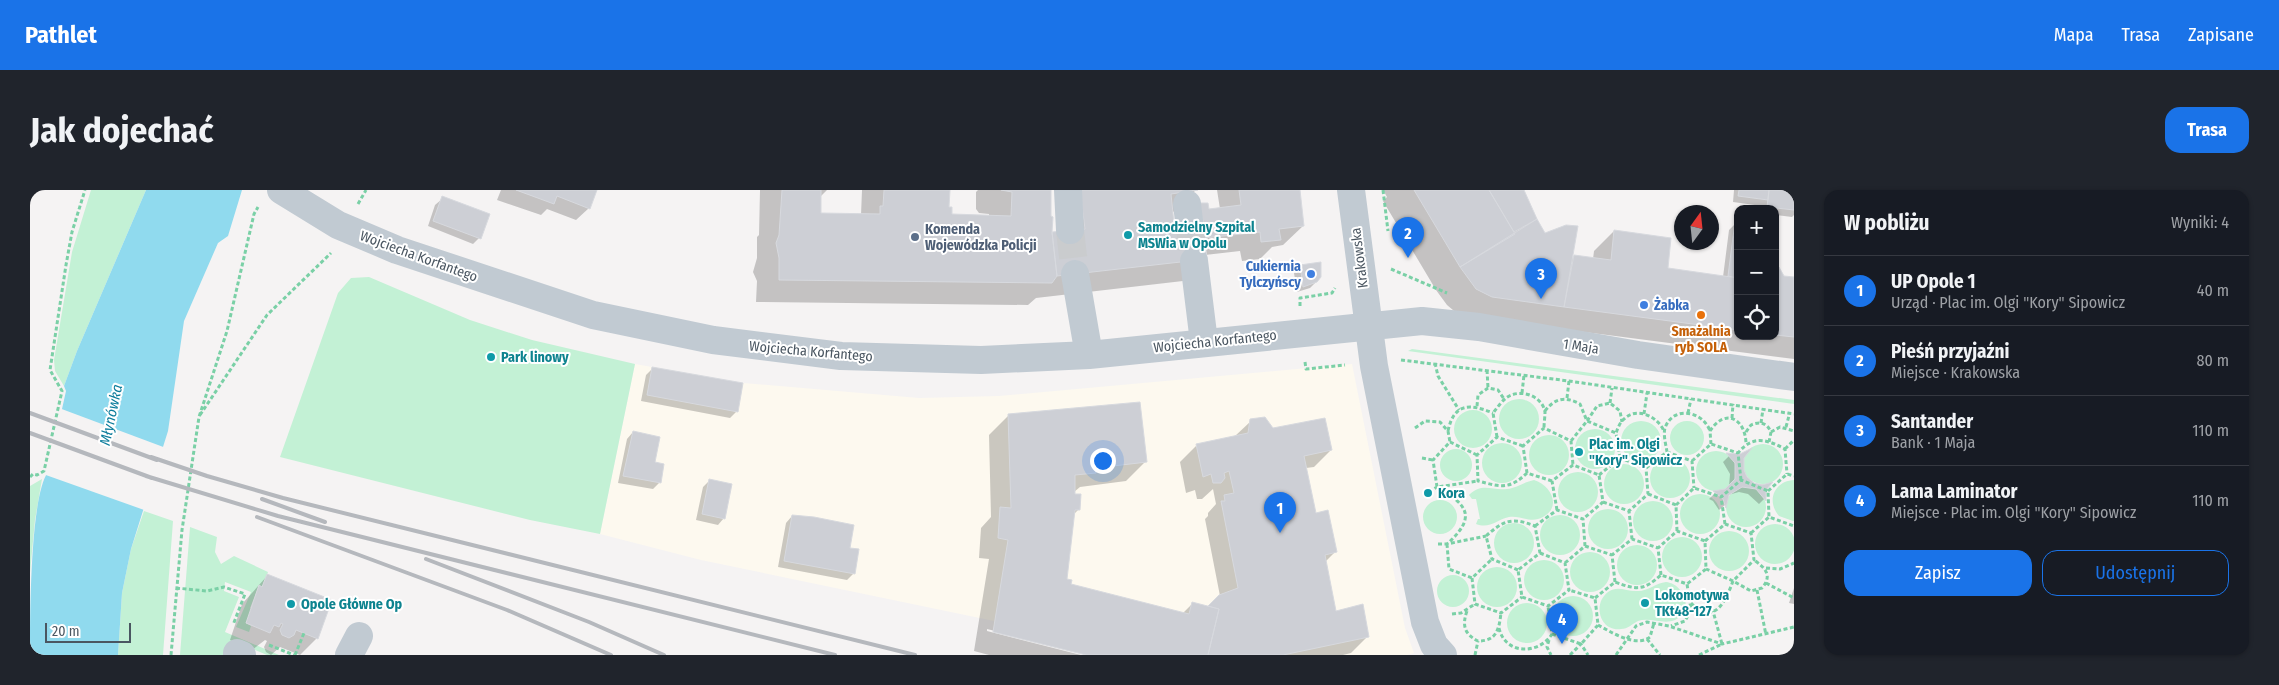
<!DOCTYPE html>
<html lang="pl">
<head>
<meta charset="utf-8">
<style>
  :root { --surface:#171b24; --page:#20242c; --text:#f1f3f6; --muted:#9ea1a6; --line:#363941; --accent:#1a73e8 }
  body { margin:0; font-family:"Fira Sans Condensed",sans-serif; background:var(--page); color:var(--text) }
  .controls { position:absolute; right:15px; top:15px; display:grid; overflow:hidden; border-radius:10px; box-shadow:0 1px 4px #0004 }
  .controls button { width:45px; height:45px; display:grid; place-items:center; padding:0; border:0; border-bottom:1px solid var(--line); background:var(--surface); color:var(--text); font:25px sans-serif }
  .compass { position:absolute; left:1644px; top:15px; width:45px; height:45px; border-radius:50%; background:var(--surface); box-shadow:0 1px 4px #0004; rotate:15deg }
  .scale { position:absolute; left:15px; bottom:12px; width:86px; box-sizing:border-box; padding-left:5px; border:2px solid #4a5661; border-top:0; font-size:14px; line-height:18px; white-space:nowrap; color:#4a5661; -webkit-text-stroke:4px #fff; paint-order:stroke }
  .you { position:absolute; left:1072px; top:270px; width:18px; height:18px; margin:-12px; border:4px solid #fff; border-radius:50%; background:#1a73e8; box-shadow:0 0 0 8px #1a73e833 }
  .badge { display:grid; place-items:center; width:32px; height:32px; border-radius:50%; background:var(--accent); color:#fff; font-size:16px; font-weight:700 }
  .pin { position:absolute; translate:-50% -41px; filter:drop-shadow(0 1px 2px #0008) }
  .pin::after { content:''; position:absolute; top:26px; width:18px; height:15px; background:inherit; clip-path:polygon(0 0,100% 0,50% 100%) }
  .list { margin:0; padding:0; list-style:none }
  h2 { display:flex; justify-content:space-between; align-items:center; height:65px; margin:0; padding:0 20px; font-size:21px }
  h2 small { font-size:16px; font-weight:400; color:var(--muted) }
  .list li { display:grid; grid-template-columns:32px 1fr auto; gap:15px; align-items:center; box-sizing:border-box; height:70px; padding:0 20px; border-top:1px solid var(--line) }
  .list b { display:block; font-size:19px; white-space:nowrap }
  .list p { margin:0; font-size:16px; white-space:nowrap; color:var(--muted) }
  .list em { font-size:16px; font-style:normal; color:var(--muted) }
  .actions { display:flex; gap:10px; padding:15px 20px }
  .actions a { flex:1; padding:11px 0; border:1px solid var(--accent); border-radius:15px; text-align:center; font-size:18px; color:var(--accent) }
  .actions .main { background:var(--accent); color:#fff }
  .icon { flex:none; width:28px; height:28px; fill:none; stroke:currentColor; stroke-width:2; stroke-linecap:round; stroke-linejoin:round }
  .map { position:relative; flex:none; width:1764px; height:465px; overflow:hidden; border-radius:15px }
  header { display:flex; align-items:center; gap:30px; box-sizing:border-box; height:70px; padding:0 25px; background:var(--accent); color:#fff }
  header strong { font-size:24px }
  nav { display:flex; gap:28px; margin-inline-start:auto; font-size:18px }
  .intro { display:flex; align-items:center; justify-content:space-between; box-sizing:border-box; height:120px; padding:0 30px }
  h1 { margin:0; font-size:35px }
  .button { padding:12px 22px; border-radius:15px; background:var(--accent); color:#fff; font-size:18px; font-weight:700 }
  main { display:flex; gap:30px; padding:0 30px }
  aside { flex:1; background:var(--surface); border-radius:15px; box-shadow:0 1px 4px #0004 }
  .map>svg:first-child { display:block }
  .commercial { fill:#fdf9ef }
  .green { fill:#c3f1d5 }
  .water { fill:#90daee }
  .pier { fill:#f5f3f3 }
  .shadow { fill:#0003 }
  .building { fill:#cdcfd5; stroke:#d7d9de }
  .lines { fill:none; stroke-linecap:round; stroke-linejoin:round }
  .minor-tunnel { stroke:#caccce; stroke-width:28; stroke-dasharray:28 14; stroke-linecap:butt }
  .path { stroke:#7ad0a6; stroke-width:3; stroke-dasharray:4 2.5; stroke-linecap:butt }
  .minor { stroke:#c1cad2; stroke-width:28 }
  .rail { stroke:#b5b8bd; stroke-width:4 }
  .culture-dot { fill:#0f9aa8; stroke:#fff; stroke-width:2 }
  .service-dot { fill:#5c6f8a; stroke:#fff; stroke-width:2 }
  .shop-dot { fill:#3f7fe0; stroke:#fff; stroke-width:2 }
  .food-dot { fill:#e8710a; stroke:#fff; stroke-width:2 }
  .labels { text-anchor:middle; stroke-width:4; stroke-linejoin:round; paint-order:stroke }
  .culture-label { font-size:14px; font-weight:bold; fill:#0d838f; stroke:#fff; text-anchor:start }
  .service-label { font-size:14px; font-weight:bold; fill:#4e5e75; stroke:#fff; text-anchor:start }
  .street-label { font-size:14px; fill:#4a5661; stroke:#fff }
  .shop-label { font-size:14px; font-weight:bold; fill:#366cbe; stroke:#fff; text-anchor:end }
  .food-label { font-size:14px; font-weight:bold; fill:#c56008; stroke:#fff }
  .water-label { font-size:15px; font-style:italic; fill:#0c7c9b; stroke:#fff }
</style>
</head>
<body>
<header>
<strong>Pathlet</strong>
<nav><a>Mapa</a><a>Trasa</a><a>Zapisane</a></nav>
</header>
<div class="intro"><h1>Jak dojechać</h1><a class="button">Trasa</a></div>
<main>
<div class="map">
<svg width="1764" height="465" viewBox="0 0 1764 465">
  <rect width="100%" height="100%" fill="#f5f3f3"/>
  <!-- commercial -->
  <path class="commercial" d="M 605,174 L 713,193 L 889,208 L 969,206 L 1322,174 L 1375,438 L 1384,463 L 1377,465 L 1056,465 L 963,442 L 964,431 L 671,370 L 570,344 Z"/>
  <!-- green -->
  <path class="green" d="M 61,0 L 116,0 L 47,161 L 34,196 L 25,181 L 24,170 L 42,62 Z
    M 339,87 L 440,130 L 502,150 L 605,174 L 570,344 L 500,330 L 250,267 L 308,103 L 321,88 Z
    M 1382,159 L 1764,210 L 1764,214 L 1378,161 Z
    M1469 229a20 20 0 1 1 40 0a20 20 0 1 1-40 0Z
    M1424 239a19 19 0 1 1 38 0a19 19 0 1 1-38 0Z
    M1591 251a20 20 0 1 1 40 0a20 20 0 1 1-40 0Z
    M1640 248a17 17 0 1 1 34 0a17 17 0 1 1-34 0Z
    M1545 259a20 20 0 1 1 40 0a20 20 0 1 1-40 0Z
    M1499 265a20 20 0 1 1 40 0a20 20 0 1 1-40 0Z
    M1452 273a20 20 0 1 1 40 0a20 20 0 1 1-40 0Z
    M1713 274a20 20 0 1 1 40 0a20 20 0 1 1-40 0Z
    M1410 275a16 16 0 1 1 32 0a16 16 0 1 1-32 0Z
    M1666 281a20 20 0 1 1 40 0a20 20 0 1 1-40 0Z
    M1620 288a20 20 0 1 1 40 0a20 20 0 1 1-40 0Z
    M1574 294a20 20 0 1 1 40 0a20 20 0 1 1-40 0Z
    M1528 302a20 20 0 1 1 40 0a20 20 0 1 1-40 0Z
    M 12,289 L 5,330 L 0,383 L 0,296 Z
    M 1504,290 C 1521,295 1532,317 1513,327 C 1501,334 1491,325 1479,327 C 1466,330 1460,339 1446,334 L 1448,329 L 1450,329 L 1446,309 L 1442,309 L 1439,305 C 1452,292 1462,301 1477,299 C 1487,298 1494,292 1504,290 Z
    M 1764,290 L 1764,331 L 1763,331 L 1749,326 C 1736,311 1744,291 1764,290 Z
    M1696 317a20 20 0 1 1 40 0a20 20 0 1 1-40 0Z
    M1650 324a20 20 0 1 1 40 0a20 20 0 1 1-40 0Z
    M1393 327a17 17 0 1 1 34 0a17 17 0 1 1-34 0Z
    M1603 331a20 20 0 1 1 40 0a20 20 0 1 1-40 0Z
    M1558 339a20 20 0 1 1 40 0a20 20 0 1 1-40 0Z
    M 114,321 L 143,331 L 133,465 L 88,465 L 92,403 L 101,359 Z
    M1510 345a20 20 0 1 1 40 0a20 20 0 1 1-40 0Z
    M1464 353a20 20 0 1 1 40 0a20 20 0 1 1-40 0Z
    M1725 354a20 20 0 1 1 40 0a20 20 0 1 1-40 0Z
    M 160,337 L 187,347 L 185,362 L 191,374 L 204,366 L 238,382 L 232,397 L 229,396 L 220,418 L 222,419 L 216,433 L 221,436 L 219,442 L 206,437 L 221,402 L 195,392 L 194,401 L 209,407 L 195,442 L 249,465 L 237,465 L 208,453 L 203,465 L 150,465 Z
    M1679 361a20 20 0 1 1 40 0a20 20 0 1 1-40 0Z
    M1632 367a20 20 0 1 1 40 0a20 20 0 1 1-40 0Z
    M1587 375a20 20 0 1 1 40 0a20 20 0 1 1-40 0Z
    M1540 382a20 20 0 1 1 40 0a20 20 0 1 1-40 0Z
    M1494 390a20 20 0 1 1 40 0a20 20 0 1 1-40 0Z
    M1447 397a20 20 0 1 1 40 0a20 20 0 1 1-40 0Z
    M1407 401a16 16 0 1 1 32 0a16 16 0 1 1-32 0Z
    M 1636,392 C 1654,394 1665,420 1645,430 C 1634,435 1620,427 1608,431 C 1602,434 1598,439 1591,439 C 1570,442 1562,414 1578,402 C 1588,395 1597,402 1608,401 C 1618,401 1626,393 1636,392 Z
    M1523 426a20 20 0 1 1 40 0a20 20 0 1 1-40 0Z
    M1477 433a20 20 0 1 1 40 0a20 20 0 1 1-40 0Z"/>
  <!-- water -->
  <path class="water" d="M 116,0 L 212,0 L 198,46 L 188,53 L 154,131 L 138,241 L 101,359 L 92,403 L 88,465 L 0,465 C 0,429 0,306 18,282 L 36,201 L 34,196 L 47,161 Z"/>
  <!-- pier -->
  <path class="pier" d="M 29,218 L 136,258 L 117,321 L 13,284 Z"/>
  <!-- shadow -->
  <path class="shadow" d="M 471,0 L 566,0 L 559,18 L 546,30 L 517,19 L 511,25 L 467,10 Z
    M 730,0 L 797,0 L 790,7 L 790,24 L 831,25 L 832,0 L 918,0 L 918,18 L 921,26 L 959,27 L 959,24 L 949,23 L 946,19 L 946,2 L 948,0 L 1021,0 L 1021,44 L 1030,43 L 1026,0 L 1166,0 L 1142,23 L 1143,34 L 1178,21 L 1190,19 L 1187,0 L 1268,0 L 1273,36 L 1253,55 L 1242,57 L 1230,69 L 1212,71 L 1210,61 L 1175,65 L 1153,91 L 1006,108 L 998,115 L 726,112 L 727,91 L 723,82 L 727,68 L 727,47 L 729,45 Z
    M 1353,0 L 1492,0 L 1515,45 L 1541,70 L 1544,66 L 1563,69 L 1564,61 L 1584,41 L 1637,79 L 1693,87 L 1699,40 L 1705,34 L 1708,34 L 1708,146 L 1745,146 L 1745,78 L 1754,87 L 1764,88 L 1764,169 L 1430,126 L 1417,115 L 1406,100 L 1353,11 L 1357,7 Z
    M 1704,0 L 1764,0 L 1764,25 L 1762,27 L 1745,25 L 1745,19 L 1731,19 L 1732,16 L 1703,12 Z
    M 412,9 L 450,47 L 443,54 L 398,36 L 405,15 Z
    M 1270,76 L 1286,92 L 1280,98 L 1267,102 L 1264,83 Z
    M 622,179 L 706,222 L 700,228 L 611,211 L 616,185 Z
    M 979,225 L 1116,271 L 1096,291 L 1050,297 L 1044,302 L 1049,319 L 1043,325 L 1036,390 L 1040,395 L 1153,423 L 1162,414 L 1178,418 L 1190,406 L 1175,329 L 1178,326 L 1178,323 L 1186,314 L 1183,299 L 1172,309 L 1167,309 L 1165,300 L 1156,303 L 1150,272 L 1167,255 L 1204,247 L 1221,231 L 1301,260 L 1284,277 L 1276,278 L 1285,324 L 1305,362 L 1295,372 L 1305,422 L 1338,446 L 1321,463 L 1313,465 L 1061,465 L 957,439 L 957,441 L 1051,465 L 959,465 L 944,461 L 959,369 L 949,368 L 951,338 L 961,327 L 959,245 Z
    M 603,242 L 623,273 L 629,293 L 623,299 L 588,293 L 597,249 Z
    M 1699,266 L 1712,270 L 1713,282 L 1724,294 L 1738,295 L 1735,308 L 1729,314 L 1718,304 L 1709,302 L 1698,305 L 1695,315 L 1689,320 L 1683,311 L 1679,309 L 1685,303 L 1697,299 L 1699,296 L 1700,284 L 1693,272 Z
    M 680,290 L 694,328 L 688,335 L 666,330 L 673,297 Z
    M 762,326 L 819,359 L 824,383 L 817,390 L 748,377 L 756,333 Z
    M 238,385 L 287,448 L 270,465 L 250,457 L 241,465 L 236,462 L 234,457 L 237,451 L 235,450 L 222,460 L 200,450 L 212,414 Z
    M 1764,398 L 1764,414 L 1759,413 Z"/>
  <!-- building -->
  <path class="building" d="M 486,0 L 567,0 L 560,19 L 527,6 L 524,14 Z
    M 752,0 L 791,0 L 791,23 L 850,24 L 850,16 L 853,16 L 854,0 L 920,0 L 919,17 L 922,17 L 922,24 L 981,26 L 982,2 L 971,0 L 1021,0 L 1021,26 L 1023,27 L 1022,42 L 1027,86 L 1022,93 L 749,90 L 749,68 L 746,53 L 749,45 Z
    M 1050,0 L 1168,0 L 1141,4 L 1144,33 L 1173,30 L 1177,69 L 1027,86 L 1022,42 L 1055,39 Z
    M 1209,0 L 1270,0 L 1274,36 L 1249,39 L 1251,50 L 1231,52 L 1230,42 L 1174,48 L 1170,13 L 1178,13 L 1179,19 L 1211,15 Z
    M 1384,0 L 1459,0 L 1485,44 L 1430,77 Z
    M 1459,0 L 1494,0 L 1507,29 L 1484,42 Z
    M 1709,0 L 1739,0 L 1738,10 L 1708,6 Z
    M 1739,0 L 1764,0 L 1764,20 L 1737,17 Z
    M 412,6 L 460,24 L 451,49 L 403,31 Z
    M 1507,29 L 1515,43 L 1536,35 L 1548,36 L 1534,117 L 1462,107 L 1446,99 L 1430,77 Z
    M 1705,33 L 1708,33 L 1708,48 L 1703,47 Z
    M 1584,40 L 1641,48 L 1638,78 L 1708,88 L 1708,140 L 1534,117 L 1544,65 L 1581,70 Z
    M 1703,47 L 1708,48 L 1708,88 L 1698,86 Z
    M 1291,72 L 1291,87 L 1287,92 L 1273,97 L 1270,75 Z
    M 1745,77 L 1749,77 L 1754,86 L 1764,87 L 1764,147 L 1745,145 Z
    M 622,177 L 713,193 L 708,222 L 617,205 Z
    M 1110,212 L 1117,272 L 1066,278 L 1066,283 L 1045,285 L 1045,304 L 1051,304 L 1050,320 L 1045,320 L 1037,389 L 1042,390 L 1041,394 L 1159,424 L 1162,412 L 1189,419 L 1178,465 L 1056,465 L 963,442 L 978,350 L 968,348 L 970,317 L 981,318 L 978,224 Z
    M 1235,227 L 1243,238 L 1295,228 L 1302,260 L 1274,266 L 1286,323 L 1298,320 L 1307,362 L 1295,365 L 1306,421 L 1333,414 L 1339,447 L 1253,465 L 1178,465 L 1189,419 L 1178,416 L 1189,405 L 1208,398 L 1191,311 L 1195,311 L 1194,305 L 1204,303 L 1199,281 L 1194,283 L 1195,288 L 1191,293 L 1183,293 L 1181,284 L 1173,287 L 1166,254 L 1218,243 L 1220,229 Z
    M 603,241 L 630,247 L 625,272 L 634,274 L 631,293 L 593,286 Z
    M 1722,258 L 1714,268 L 1714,280 L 1717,287 L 1724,293 L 1732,295 L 1743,292 L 1736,300 L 1736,311 L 1726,299 L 1712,297 L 1699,305 L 1696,318 L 1693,309 L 1683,301 L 1695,299 L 1705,289 L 1705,273 L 1696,263 L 1710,264 Z
    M 679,289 L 702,294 L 695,329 L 672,324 Z
    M 762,325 L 784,327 L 824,335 L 820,358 L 829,359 L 825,384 L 754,371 Z
    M 237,384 L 302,410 L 288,449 L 266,440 L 264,445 L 259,448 L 252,445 L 250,440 L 253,434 L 251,433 L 249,437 L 244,435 L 240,443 L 216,433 L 229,395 L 232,397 Z"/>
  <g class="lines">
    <!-- minor-tunnel -->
    <path class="minor-tunnel" d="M 1159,31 L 1164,71
      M 1040,40 L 1045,84"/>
    <!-- path -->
    <path class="path" d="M 1353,0 L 1358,41
      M 328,14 L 336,0
      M 1361,79 L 1417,103
      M 1270,116 L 1270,108 L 1302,103 L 1305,98
      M 1371,170 L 1539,191 L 1764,224
      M 1275,172 L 1276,179 L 1315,175
      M 1405,173 L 1408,186 L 1429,220
      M 1457,180 L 1458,198
      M 1492,203 L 1494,185
      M 1537,208 L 1539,191
      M 1580,213 L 1582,198
      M 1447,216 L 1448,205 L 1458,198 L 1468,200 L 1474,209
      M 1515,221 C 1525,208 1535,206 1550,214 L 1557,231 L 1567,216 L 1580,213 L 1590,221 L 1592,232
      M 1658,223 L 1661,209
      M 1614,224 L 1617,203
      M 170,225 L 237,125 L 301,63
      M 1702,228 L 1703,214
      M 1731,233 L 1733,219
      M 1756,237 L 1760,222
      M 1385,238 L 1395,231 L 1410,232 L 1418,241 L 1420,252
      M 1418,241 C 1424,212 1441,214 1463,223
      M 1716,242 L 1721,235 C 1730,231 1737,233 1741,242 L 1739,252
      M 1741,242 L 1750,237 L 1764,241
      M 1467,247 L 1463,223 C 1467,218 1471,212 1476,208 C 1489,198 1512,205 1515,222 C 1515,227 1514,233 1514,238
      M 1541,251 L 1557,231 L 1586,243
      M 1681,254 L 1680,241 C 1695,218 1715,228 1716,253
      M 1493,256 L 1467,247 L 1447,265 L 1448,291 C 1471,297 1479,300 1497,283
      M 1755,259 L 1764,250
      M 1637,262 C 1636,255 1633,245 1635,238 C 1643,215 1673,221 1680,241
      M 1447,265 L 1420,252 L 1403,270 L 1407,297 L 1448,291
      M 1392,268 L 1403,270
      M 1590,268 L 1586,243 C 1588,238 1590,232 1594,229 C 1607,216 1628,227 1634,241
      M 1662,271 L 1681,254 L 1708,263
      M 1616,278 L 1637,262 L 1662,271 L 1664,298
      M 1569,285 L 1590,268 L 1616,278 L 1618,304 L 1599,321
      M 0,287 L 3,284 L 7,285 L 14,281 L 32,201 L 20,180 L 36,75 L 42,42 L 55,0
      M 1711,290 L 1708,263 C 1723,245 1736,249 1755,259 L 1757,284
      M 1522,291 L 1497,283 L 1493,256 L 1514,238 L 1541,251 L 1543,275
      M 1738,301 L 1757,284 L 1764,286
      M 1399,302 L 1407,297 C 1438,315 1447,327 1417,354
      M 1618,304 L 1646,315 L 1647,341
      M 1573,312 L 1599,321 L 1602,349
      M 1646,315 L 1664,298 L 1691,307
      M 1527,320 L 1522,291 L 1543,275 L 1569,285 L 1573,312 L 1553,329
      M 1695,334 L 1691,307 L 1711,290 L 1738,301 L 1739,327
      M 1505,336 L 1527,320 L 1553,329 L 1555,356 L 1535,373
      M 1721,343 L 1739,327 L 1764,336
      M 1675,351 L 1695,334 L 1721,343 L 1724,370 L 1703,391 L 1676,379
      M 1408,354 L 1417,354 L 1456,346
      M 1417,354 L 1419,379 L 1442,388 L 1462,369
      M 1555,356 L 1582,365
      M 1510,363 L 1535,373 L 1539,400 L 1518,416 L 1492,407 L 1488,380 Z
      M 1736,378 L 1750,379 L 1764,373
      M 1488,380 L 1462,369 L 1456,346 C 1474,330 1482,327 1505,336 L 1510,363
      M 1631,385 L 1628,358 L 1647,341 L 1675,351 L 1676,379 L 1657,394
      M 1442,388 L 1445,414 L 1471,423 L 1492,407
      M 1585,392 L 1582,365 L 1602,349 L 1628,358
      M 1736,393 L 1764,408
      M 146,398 L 177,401 L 194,397 L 215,404 L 203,435
      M 1727,400 L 1736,445
      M 1565,408 L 1585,392 C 1607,400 1613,401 1631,385 L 1657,394 L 1661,420 L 1655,431 L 1641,436
      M 1661,413 C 1685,437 1696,410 1703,391 L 1721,401 L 1732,398 C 1743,385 1735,378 1724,370
      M 1437,421 C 1432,435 1434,444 1448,451 C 1467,451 1469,439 1471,423
      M 1422,424 L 1431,423 L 1445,414
      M 1568,435 C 1581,442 1606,458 1620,447 L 1624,433
      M 1469,438 C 1475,465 1509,465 1522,444 L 1518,416
      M 1522,444 L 1551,454 L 1568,435 L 1565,408 L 1539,400
      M 1617,449 L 1630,465
      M 1519,450 L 1517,457 L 1521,465
      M 239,455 L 264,465
      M 141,465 L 152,340 L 169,227 L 197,141 L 224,24 L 228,17
      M 265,465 L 274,443
      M 1445,465 L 1448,451
      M 1540,465 L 1551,454 L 1558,465
      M 1586,465 L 1606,436 L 1617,432 L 1639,436 L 1692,454 L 1764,437
      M 1669,465 L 1692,454 L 1683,421"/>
    <!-- minor -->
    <path class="minor" d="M 251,0 L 308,35 L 367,60 L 563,125 L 683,150 L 811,166 L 951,170 L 1059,165 L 1392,131 L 1449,137 L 1608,165 L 1764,187
      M 1038,0 L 1040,40
      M 1321,0 L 1344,176 L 1395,432 L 1404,455 L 1413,465
      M 1157,14 L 1159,31
      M 1164,71 L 1174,152
      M 1045,84 L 1059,165
      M 207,463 L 212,465
      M 319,465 L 329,446"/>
    <!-- rail -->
    <path class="rail" d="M 0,223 L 127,270
      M 0,243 L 122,288
      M 121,267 L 177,286 L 253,308 L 885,465
      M 116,286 L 248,326 L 805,465
      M 232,309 L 295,332
      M 227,327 L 477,420 L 581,465
      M 396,369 L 559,432 L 634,465"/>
  </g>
  <!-- markers -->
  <g class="culture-dot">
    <circle cx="1098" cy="45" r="5"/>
    <circle cx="461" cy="167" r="5"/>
    <circle cx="1549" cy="262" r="5"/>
    <circle cx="1398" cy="303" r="5"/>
    <circle cx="1615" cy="413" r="5"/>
    <circle cx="261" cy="414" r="5"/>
  </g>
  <circle class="service-dot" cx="885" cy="47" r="5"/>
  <g class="shop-dot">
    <circle cx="1281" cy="84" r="5"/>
    <circle cx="1614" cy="115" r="5"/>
  </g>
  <circle class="food-dot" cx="1671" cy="125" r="5"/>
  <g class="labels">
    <!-- culture labels -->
    <g class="culture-label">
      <text x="1108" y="42">Samodzielny Szpital<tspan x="1108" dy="16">MSWia w Opolu</tspan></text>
      <text x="471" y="172">Park linowy</text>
      <text x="1559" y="259">Plac im. Olgi<tspan x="1559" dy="16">"Kory" Sipowicz</tspan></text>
      <text x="1408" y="308">Kora</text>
      <text x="1625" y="410">Lokomotywa<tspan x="1625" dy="16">TKt48-127</tspan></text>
      <text x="271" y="419">Opole Główne Op</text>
    </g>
    <!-- service labels -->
    <g class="service-label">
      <text x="895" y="44">Komenda<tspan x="895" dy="16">Wojewódzka Policji</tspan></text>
    </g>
    <!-- street labels -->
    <g class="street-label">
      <text transform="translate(389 66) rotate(20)" y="5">Wojciecha Korfantego</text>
      <text transform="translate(1329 68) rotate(-97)" y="5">Krakowska</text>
      <text transform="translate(1185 151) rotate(-6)" y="5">Wojciecha Korfantego</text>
      <text transform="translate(1551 156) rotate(9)" y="5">1 Maja</text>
      <text transform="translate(781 161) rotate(5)" y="5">Wojciecha Korfantego</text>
    </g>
    <!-- shop labels -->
    <g class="shop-label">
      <text x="1271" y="81">Cukiernia<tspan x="1271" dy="16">Tylczyńscy</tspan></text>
      <text x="1624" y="120" text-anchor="start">Żabka</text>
    </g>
    <!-- food labels -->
    <g class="food-label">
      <text x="1671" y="146">Smażalnia<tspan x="1671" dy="16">ryb SOLA</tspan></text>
    </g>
    <!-- water labels -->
    <g class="water-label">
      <text transform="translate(81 225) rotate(-78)" y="5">Młynówka</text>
    </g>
  </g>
</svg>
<div class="controls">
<button>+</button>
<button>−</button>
<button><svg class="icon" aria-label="locate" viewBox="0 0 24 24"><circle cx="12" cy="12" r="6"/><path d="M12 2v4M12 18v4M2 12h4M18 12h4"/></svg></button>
</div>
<svg class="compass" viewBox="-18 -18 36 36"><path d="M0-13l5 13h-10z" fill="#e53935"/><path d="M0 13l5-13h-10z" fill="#9ea1a6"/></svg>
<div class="scale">20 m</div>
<div class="you"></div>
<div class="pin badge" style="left:1250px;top:343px">1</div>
<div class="pin badge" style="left:1378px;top:68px">2</div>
<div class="pin badge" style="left:1511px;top:109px">3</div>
<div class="pin badge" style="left:1532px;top:454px">4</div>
</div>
<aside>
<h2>W pobliżu<small>Wyniki: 4</small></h2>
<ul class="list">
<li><span class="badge">1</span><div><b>UP Opole 1</b><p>Urząd · Plac im. Olgi &quot;Kory&quot; Sipowicz</p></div><em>40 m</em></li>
<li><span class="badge">2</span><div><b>Pieśń przyjaźni</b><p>Miejsce · Krakowska</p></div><em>80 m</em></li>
<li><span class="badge">3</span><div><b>Santander</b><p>Bank · 1 Maja</p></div><em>110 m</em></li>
<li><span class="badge">4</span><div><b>Lama Laminator</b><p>Miejsce · Plac im. Olgi &quot;Kory&quot; Sipowicz</p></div><em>110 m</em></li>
</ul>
<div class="actions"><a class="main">Zapisz</a><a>Udostępnij</a></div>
</aside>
</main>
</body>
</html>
